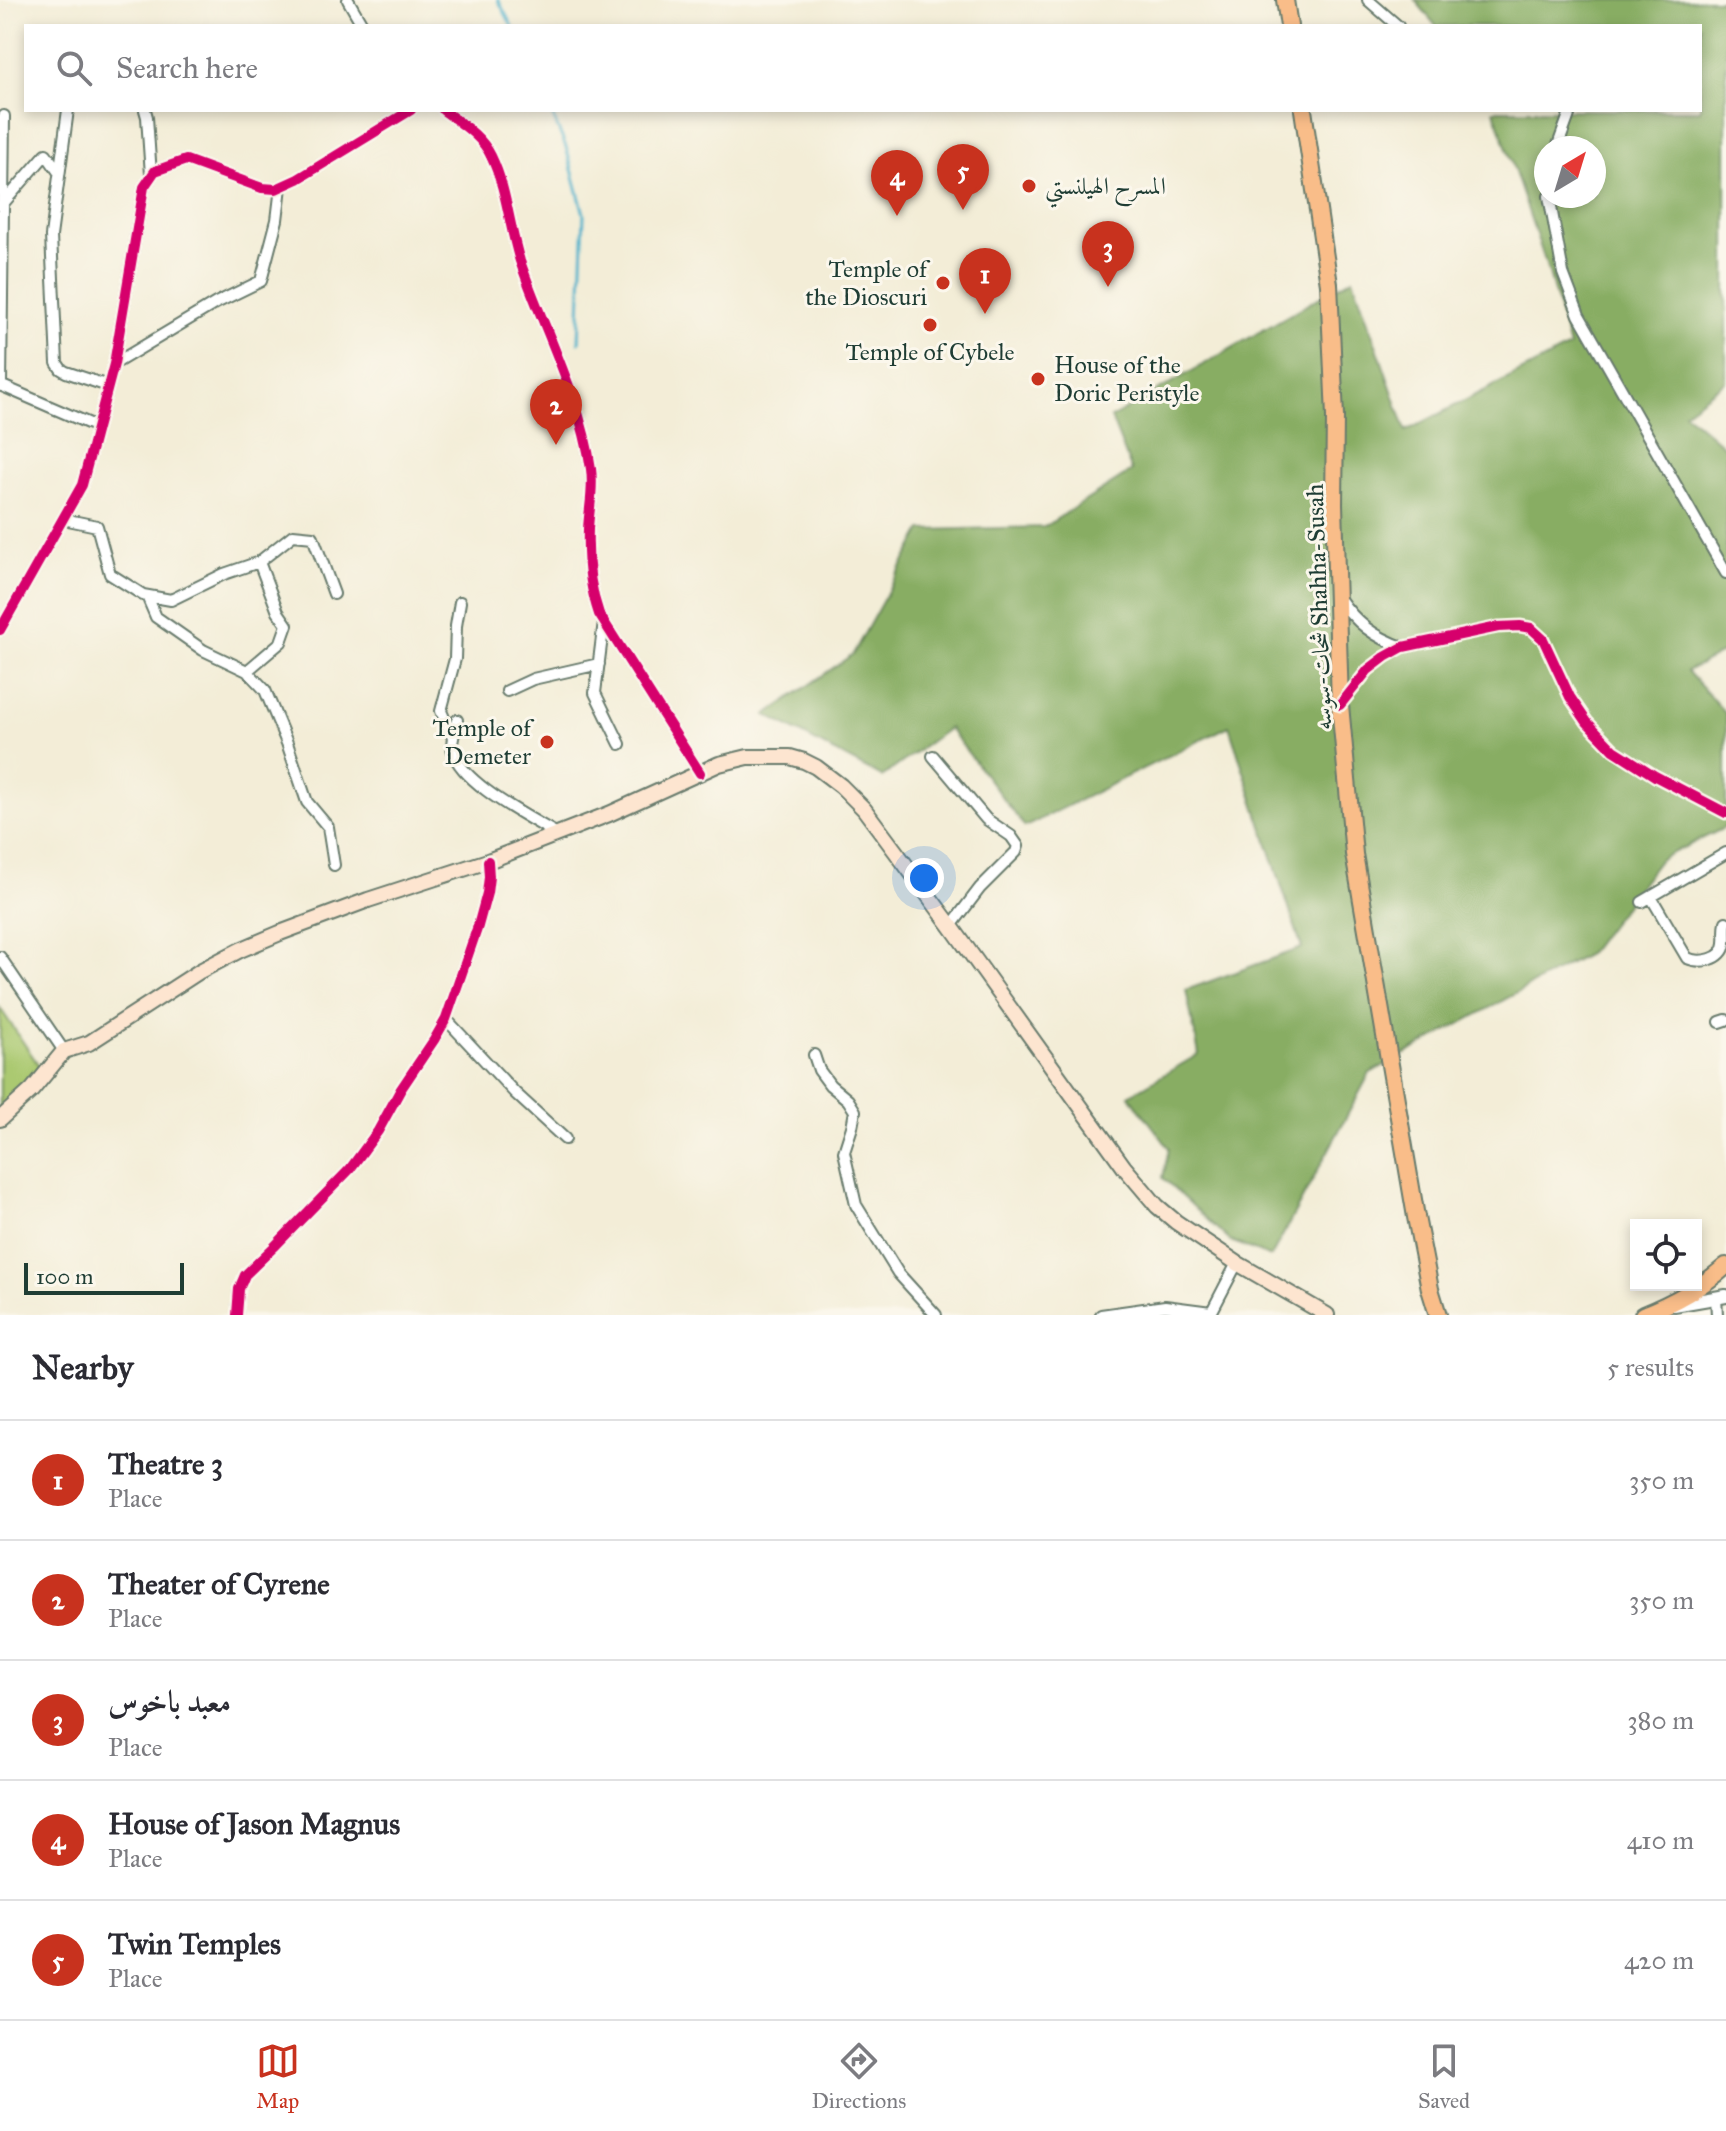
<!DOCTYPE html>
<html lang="en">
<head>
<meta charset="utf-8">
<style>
  :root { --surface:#fff; --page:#f2f2f3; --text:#2b2b33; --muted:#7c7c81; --line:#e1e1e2; --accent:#c8321e }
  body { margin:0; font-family:"IM FELL Great Primer",Amiri,serif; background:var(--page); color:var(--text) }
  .controls { position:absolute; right:24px; bottom:24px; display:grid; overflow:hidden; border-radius:0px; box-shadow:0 4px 12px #0003 }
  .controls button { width:72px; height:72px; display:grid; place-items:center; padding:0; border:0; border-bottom:2px solid var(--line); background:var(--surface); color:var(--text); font:40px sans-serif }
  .compass { position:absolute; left:1534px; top:136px; width:72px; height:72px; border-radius:50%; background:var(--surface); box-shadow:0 4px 12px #0003; rotate:38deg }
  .scale { position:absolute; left:24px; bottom:20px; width:160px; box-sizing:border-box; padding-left:8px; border:4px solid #1f3d34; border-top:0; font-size:22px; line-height:28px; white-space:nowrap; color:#1f3d34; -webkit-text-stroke:6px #fbf7ec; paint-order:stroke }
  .you { position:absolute; left:924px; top:878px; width:28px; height:28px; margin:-20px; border:6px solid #fff; border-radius:50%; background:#1a73e8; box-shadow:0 0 0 12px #1a73e833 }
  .badge { display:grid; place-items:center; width:52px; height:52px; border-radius:50%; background:var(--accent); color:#fff; font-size:26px; font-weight:700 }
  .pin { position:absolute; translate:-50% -66px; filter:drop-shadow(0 2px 4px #0008) }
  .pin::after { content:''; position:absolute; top:42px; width:28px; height:24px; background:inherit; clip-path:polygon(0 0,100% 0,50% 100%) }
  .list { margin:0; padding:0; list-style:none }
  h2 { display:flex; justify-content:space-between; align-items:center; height:104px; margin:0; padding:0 32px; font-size:34px }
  h2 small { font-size:26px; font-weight:400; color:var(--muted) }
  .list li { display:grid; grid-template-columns:52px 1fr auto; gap:24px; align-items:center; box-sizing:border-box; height:120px; padding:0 32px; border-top:2px solid var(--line) }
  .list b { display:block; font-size:30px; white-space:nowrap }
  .list p { margin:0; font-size:26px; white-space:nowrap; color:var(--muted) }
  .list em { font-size:26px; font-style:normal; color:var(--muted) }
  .icon { flex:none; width:44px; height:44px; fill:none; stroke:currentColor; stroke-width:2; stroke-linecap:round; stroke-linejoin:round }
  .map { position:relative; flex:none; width:1726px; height:1315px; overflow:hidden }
  .search { position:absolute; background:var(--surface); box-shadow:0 4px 12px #0003; left:24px; right:24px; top:24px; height:88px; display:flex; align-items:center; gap:20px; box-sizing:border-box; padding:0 28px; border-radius:0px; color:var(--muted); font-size:30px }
  .sheet { height:704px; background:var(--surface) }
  nav { display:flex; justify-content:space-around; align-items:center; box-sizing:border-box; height:112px; border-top:2px solid var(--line); background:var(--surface); font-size:22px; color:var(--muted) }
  nav a { display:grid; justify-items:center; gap:4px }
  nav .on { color:var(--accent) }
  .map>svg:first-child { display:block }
  .green { fill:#abc971; stroke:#658352; stroke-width:2 }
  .forest { fill:#88ad63; stroke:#54754c; stroke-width:2; fill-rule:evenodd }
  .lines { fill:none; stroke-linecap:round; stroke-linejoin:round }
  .stream { stroke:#4db2cc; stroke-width:3 }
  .minor-casing { stroke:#697b6d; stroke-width:14 }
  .tertiary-casing { stroke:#697b6d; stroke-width:16 }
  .secondary-casing { stroke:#697b6d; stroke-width:18 }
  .primary-casing { stroke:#697b6d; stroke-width:20 }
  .minor { stroke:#fff; stroke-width:10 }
  .tertiary { stroke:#fff; stroke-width:12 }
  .secondary { stroke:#fde5d0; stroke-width:14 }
  .primary { stroke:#f9bd89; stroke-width:16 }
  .cycleway-casing { stroke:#fbf7ec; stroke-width:15 }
  .cycleway { stroke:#d6006c; stroke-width:10 }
  .poi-dot { fill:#c8321e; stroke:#fbf7ec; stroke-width:3 }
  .labels { text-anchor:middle; stroke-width:6; stroke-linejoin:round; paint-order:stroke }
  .poi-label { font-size:24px; fill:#1f3d34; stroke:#fbf7ec; text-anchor:start }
  .street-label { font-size:24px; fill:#1f3d34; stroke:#fbf7ec }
</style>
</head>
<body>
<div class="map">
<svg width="1726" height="1315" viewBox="0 0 1726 1315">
  <rect width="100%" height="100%" fill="#fbf7ec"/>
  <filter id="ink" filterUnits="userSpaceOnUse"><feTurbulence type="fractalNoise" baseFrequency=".0125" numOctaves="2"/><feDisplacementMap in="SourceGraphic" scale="16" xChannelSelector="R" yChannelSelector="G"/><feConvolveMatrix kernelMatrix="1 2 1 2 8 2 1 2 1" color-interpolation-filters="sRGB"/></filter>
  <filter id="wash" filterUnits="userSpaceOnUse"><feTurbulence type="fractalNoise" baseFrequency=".006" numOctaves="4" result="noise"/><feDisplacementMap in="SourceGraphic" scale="32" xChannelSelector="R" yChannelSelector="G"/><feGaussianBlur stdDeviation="1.8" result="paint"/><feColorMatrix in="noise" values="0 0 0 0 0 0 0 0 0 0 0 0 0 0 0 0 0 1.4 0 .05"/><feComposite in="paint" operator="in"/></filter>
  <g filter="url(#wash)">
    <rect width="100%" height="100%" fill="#f3edd7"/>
    <!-- green -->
    <path class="green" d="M 0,1008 L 42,1070 L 0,1110 Z"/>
    <!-- forest -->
    <path class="forest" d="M 1415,0 L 1726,0 L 1726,381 L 1684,412 L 1726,448 L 1726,651 L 1687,671 L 1726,714 L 1726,827 L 1660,859 L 1588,954 L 1370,1073 L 1271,1257 L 1230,1241 L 1163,1178 L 1169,1148 L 1129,1095 L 1199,1054 L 1186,990 L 1302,948 L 1229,726 L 1025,827 L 949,728 L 882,777 L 766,715 L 853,654 L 922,530 L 1044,527 L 1132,471 L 1111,418 L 1353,278 L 1406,431 L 1569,347 L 1549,273 L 1494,110 L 1700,110 L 1700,26 L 1436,26 ZM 1546,148 L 1594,148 L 1594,196 L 1546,196 Z"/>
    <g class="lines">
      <!-- stream -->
      <path class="stream" d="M 498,0 L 512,26
        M 550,110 L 566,147 L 584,214 L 579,342"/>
    </g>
  </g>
  <g filter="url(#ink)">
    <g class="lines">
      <defs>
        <path id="minor" d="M 348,0 L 363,26
          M 1368,0 L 1398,26
          M 68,110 L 51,236 L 57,363 L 61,369 L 66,372 L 108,386
          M 145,110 L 147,117 L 151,175
          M 443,110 C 460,123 481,135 491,156 C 507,189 509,226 520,261 C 543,328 581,398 591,469 C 594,489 589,509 588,529 C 587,556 590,588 599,614 L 700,773
          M 1557,148 L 1569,115 L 1568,110
          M 1549,196 L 1563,273 L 1579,315 L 1726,573
          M 1,206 L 46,154 L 58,171
          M 114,364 L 216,303 L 261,281 L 277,220 L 281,187
          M 0,385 L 97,427
          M 1,386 L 4,116
          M 63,519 L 97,526 L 110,574 L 143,595 L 171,600 L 224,574 L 259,562 L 293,535 L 313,537 L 334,594
          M 147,596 L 156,617 L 203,650 L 247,671 L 281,642 L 287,625 L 278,612 L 259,562
          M 1339,598 C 1356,623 1374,637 1403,647
          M 604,621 L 595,693 L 620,744
          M 0,630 L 82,485 L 114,364 L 144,187 L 155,171 L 186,160 L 262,188 L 276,189 L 298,179 L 411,110
          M 247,671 L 265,690 L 287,743 L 307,802 L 328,827 L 334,865
          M 507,691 L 533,679 L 599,664
          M 1341,703 L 1368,670 L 1385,657 L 1403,647 L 1498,627 L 1520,626 L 1531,628 L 1543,639 L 1570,697 L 1587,722 L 1614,750 L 1655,776 L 1726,813
          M 457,720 C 456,728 452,738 452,746 C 454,780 530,818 557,834
          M 453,738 L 441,711 L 455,659 L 456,626 L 460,602
          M 933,756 L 986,819 L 1011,836 L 1018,846 L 1016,852 L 980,888 L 951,926
          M 1651,897 L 1687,958 C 1700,964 1724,960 1725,943 C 1726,935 1724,930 1726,922
          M 1642,902 L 1726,853
          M 0,957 L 64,1051
          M 446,1019 L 515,1093 L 565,1139
          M 1720,1022 L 1726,1020
          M 814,1055 L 819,1070 L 830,1085 L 848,1100 L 855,1111 L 852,1127 L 844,1152 L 856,1205 L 898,1273 L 936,1315
          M 1716,1297 L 1717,1315
          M 237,1315 L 239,1289 L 245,1275 L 274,1247 L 350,1169 L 378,1131 L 401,1089 L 434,1040 L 446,1019 L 478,926 L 487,893 L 489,877 L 488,861
          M 1101,1315 L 1165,1306 L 1211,1312
          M 1210,1315 L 1237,1263"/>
        <path id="tertiary" d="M 1674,1305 L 1726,1296"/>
        <path id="secondary" d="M 0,1119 L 32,1090 L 64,1051 L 89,1043 L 200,971 L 240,950 L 280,933 L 368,900 L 488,861 L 609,814 L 719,764 L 748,757 L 790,757 L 804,761 L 816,767 L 841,786 L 864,809 L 951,926 L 1124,1167 L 1157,1206 L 1176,1222 L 1237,1263 L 1327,1315"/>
        <path id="primary" d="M 1285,0 L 1289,26
          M 1303,110 L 1329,284 L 1335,417 L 1334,504 L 1340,705 L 1354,854 L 1416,1217 L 1430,1289 L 1438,1315
          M 1643,1315 C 1673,1303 1702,1287 1726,1266"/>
      </defs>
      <!-- minor casing -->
      <use href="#minor" class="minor-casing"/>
      <!-- tertiary casing -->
      <use href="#tertiary" class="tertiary-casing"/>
      <!-- secondary casing -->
      <use href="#secondary" class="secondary-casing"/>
      <!-- primary casing -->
      <use href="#primary" class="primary-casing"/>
      <!-- minor -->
      <use href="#minor" class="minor"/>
      <!-- tertiary -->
      <use href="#tertiary" class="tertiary"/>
      <!-- secondary -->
      <use href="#secondary" class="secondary"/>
      <!-- primary -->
      <use href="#primary" class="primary"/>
      <defs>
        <path id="cycleway" d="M 443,110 C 460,123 481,135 491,156 C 507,189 509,226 520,261 C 543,328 581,398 591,469 C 594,489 589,509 588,529 C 587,556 590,588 599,614 L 700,773
          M 0,630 L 82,485 L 114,364 L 144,187 L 155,171 L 186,160 L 262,188 L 276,189 L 298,179 L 411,110
          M 1340,705 L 1368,670 L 1385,657 L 1403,647 L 1498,627 L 1520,626 L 1531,628 L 1543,639 L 1570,697 L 1587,722 L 1614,750 L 1655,776 L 1726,813
          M 237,1315 L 239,1289 L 245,1275 L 274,1247 L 350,1169 L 378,1131 L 401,1089 L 434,1040 L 446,1019 L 478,926 L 487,893 L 489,877 L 488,861"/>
      </defs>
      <!-- cycleway casing -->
      <use href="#cycleway" class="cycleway-casing"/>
      <!-- cycleway -->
      <use href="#cycleway" class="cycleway"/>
    </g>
  </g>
  <!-- markers -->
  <g class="poi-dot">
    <circle cx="1029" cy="186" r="8"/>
    <circle cx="943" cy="283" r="8"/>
    <circle cx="930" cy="325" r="8"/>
    <circle cx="1038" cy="379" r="8"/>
    <circle cx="547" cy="742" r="8"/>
  </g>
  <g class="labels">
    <!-- poi labels -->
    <g class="poi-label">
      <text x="1045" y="194">المسرح الهيلنستي</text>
      <text x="927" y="277" text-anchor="end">Temple of<tspan x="927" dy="28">the Dioscuri</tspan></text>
      <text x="930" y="360" text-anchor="middle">Temple of Cybele</text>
      <text x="1054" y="373">House of the<tspan x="1054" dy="28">Doric Peristyle</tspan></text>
      <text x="531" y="736" text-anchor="end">Temple of<tspan x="531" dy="28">Demeter</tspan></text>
    </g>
    <!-- street labels -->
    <g class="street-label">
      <text transform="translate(1319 607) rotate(-92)" y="8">شحات-سوسه Shahha-Susah</text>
    </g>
  </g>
</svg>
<div class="controls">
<button><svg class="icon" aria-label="locate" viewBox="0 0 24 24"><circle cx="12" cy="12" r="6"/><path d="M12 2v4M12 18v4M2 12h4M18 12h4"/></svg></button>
</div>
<svg class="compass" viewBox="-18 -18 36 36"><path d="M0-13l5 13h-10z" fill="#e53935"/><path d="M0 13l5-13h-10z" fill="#7c7c81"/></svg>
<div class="scale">100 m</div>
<div class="you"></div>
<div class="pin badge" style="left:985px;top:314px">1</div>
<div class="pin badge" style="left:556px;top:445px">2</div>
<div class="pin badge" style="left:1108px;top:287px">3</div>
<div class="pin badge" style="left:897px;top:216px">4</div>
<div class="pin badge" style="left:963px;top:210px">5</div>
<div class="search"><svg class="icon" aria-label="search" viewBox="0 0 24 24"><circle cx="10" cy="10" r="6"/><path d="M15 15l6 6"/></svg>Search here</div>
</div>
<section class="sheet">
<h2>Nearby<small>5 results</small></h2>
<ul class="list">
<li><span class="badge">1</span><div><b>Theatre 3</b><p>Place</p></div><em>350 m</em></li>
<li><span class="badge">2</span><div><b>Theater of Cyrene</b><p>Place</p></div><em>350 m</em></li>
<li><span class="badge">3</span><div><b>معبد باخوس</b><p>Place</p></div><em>380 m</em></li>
<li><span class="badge">4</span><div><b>House of Jason Magnus</b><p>Place</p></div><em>410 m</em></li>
<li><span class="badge">5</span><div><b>Twin Temples</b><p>Place</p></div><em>420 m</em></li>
</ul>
</section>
<nav>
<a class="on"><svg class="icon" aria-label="map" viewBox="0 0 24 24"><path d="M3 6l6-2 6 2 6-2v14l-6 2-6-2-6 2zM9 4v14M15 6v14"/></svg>Map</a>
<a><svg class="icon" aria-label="directions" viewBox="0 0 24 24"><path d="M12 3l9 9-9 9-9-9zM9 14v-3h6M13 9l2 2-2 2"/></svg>Directions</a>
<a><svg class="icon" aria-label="saved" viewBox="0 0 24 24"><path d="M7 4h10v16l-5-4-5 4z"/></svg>Saved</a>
</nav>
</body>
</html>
